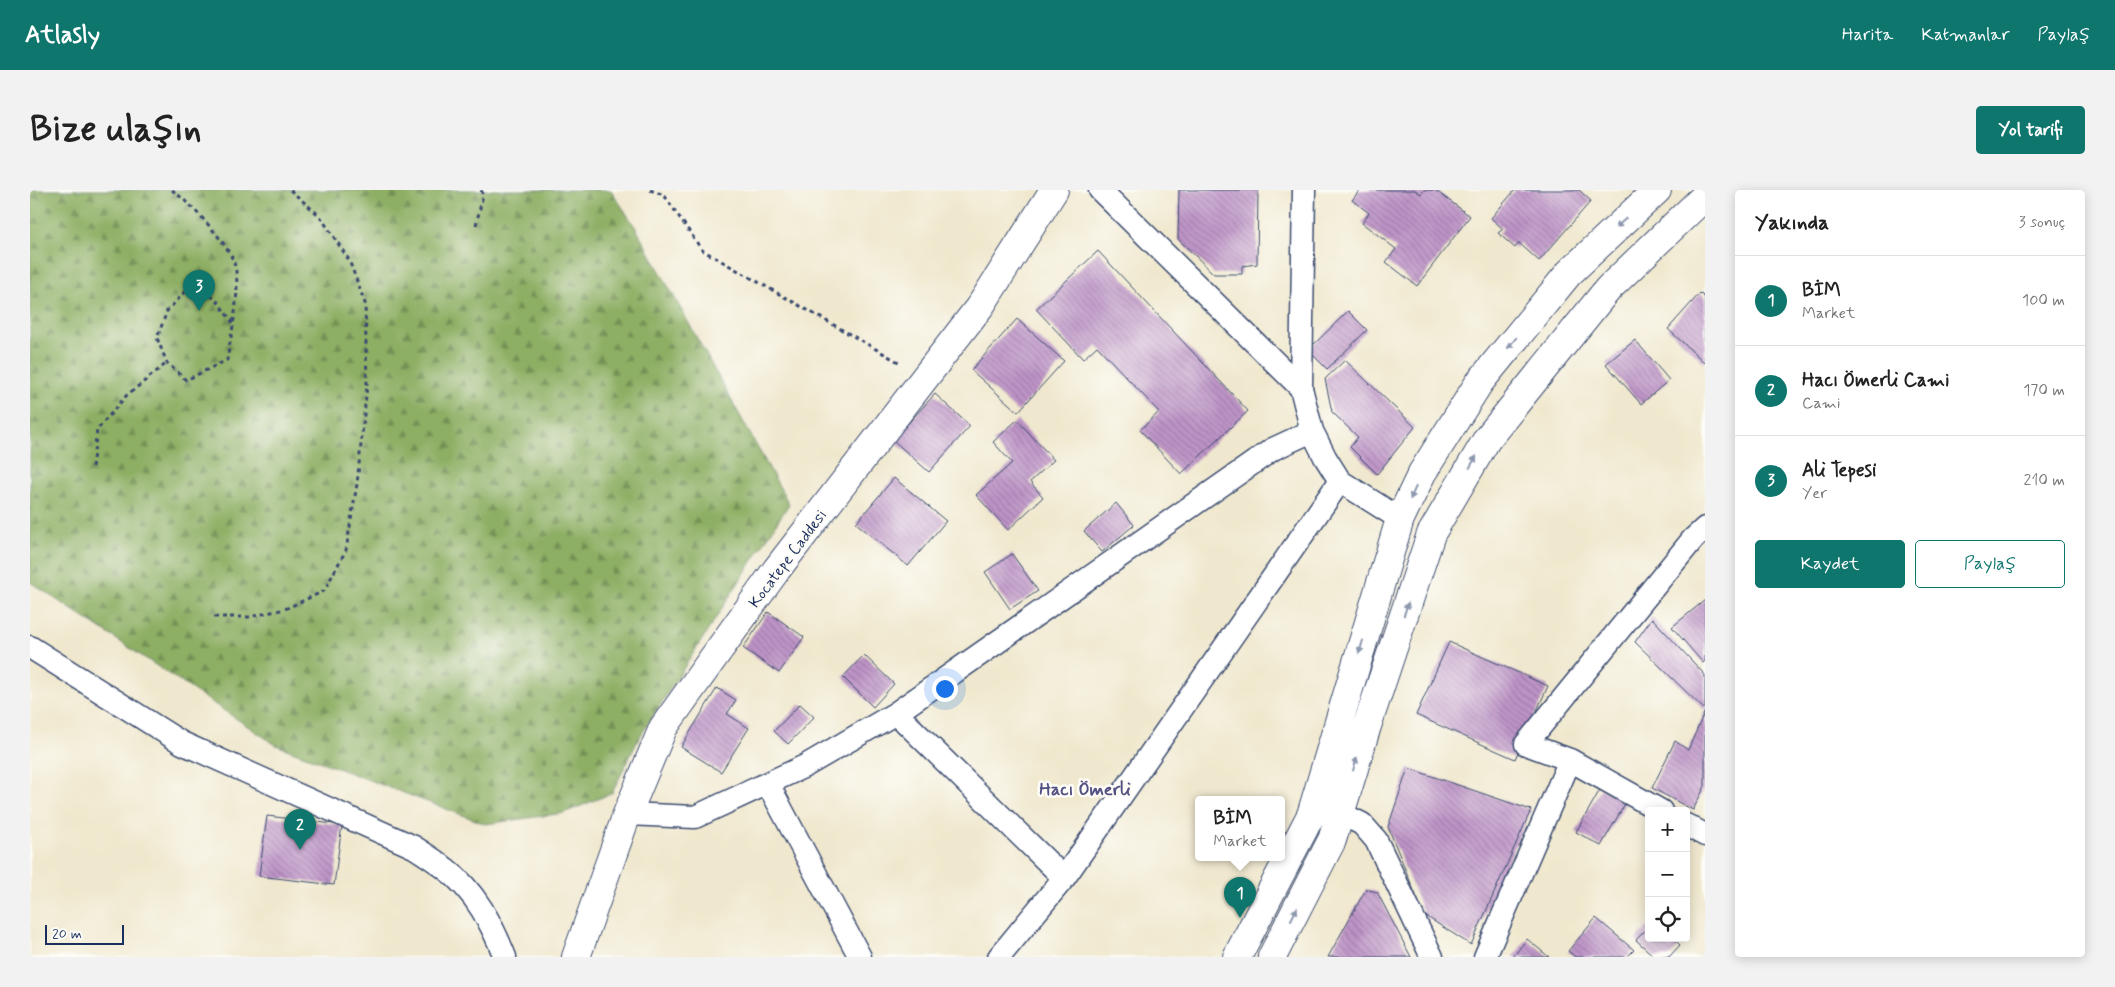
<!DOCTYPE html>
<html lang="tr">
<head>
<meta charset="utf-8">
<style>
  :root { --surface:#fff; --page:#f2f2f2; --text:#222; --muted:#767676; --line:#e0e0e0; --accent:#0f766e }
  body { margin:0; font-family:Mynerve,sans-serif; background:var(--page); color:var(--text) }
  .controls { position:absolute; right:15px; bottom:15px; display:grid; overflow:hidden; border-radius:5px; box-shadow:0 2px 12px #0003 }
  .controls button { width:45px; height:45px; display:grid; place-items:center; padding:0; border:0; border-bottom:1px solid var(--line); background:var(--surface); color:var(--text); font:25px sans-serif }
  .scale { position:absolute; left:15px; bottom:12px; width:79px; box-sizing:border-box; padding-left:5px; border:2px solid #1b2f5e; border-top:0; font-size:14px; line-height:18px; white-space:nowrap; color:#1b2f5e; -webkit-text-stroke:4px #fdfcf7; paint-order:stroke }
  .you { position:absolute; left:914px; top:498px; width:18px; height:18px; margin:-12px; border:4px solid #fff; border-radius:50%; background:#1a73e8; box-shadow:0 0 0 8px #1a73e833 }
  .badge { display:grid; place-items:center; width:32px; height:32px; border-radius:50%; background:var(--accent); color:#fff; font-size:16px; font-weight:700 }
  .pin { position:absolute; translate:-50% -41px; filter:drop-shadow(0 1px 2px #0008) }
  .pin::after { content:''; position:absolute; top:26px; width:18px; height:15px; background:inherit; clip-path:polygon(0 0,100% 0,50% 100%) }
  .popup { position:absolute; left:1165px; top:606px; width:90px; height:65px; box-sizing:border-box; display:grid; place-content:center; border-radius:5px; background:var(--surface); filter:drop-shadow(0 1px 4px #0005); font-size:16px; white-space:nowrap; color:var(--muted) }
  .popup b { font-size:19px; color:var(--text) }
  .popup::after { content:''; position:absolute; left:50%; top:100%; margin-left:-10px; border:10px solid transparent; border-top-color:var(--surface) }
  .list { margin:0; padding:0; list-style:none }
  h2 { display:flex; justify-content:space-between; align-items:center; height:65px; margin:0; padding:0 20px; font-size:21px }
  h2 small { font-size:16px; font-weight:400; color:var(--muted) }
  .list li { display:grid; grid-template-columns:32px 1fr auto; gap:15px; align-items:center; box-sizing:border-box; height:90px; padding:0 20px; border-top:1px solid var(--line) }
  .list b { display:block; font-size:19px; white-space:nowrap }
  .list p { margin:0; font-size:16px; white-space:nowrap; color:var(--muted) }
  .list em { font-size:16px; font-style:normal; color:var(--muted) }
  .actions { display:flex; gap:10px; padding:15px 20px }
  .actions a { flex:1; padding:11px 0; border:1px solid var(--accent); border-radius:5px; text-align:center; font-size:18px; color:var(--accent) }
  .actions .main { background:var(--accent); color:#fff }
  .icon { flex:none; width:28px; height:28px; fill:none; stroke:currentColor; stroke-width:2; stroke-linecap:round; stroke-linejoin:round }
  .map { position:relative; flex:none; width:1675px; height:767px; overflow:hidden; border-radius:5px }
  header { display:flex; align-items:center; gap:30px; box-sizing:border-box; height:70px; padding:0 25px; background:var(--accent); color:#fff }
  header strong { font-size:24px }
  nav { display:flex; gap:28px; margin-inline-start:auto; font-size:18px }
  .intro { display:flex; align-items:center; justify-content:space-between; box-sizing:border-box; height:120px; padding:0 30px }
  h1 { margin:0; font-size:35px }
  .button { padding:12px 22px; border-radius:5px; background:var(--accent); color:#fff; font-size:18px; font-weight:700 }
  main { display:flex; gap:30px; padding:0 30px }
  aside { flex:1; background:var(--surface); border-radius:5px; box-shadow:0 2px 12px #0003 }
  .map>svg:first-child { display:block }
  .forest { fill:url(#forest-firs); stroke:#546f60 }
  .building { fill:url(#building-back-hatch) }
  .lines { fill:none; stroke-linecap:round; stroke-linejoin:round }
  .street-casing { stroke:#3b4b6f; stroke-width:25 }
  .secondary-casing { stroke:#3b4b6f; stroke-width:30 }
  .path { stroke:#3b4b6f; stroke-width:3; stroke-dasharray:4 4; stroke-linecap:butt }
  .street { stroke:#fff; stroke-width:22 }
  .secondary { stroke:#fff; stroke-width:28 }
  .oneway { fill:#8d97ae }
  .labels { text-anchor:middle; stroke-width:5; stroke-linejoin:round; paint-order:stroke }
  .street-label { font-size:16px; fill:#1b2f5e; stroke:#fdfcf7 }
  .neighbourhood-label { font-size:18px; font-weight:bold; fill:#545283; stroke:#fdfcf7 }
</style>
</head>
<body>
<header>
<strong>Atlasly</strong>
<nav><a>Harita</a><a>Katmanlar</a><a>Paylaş</a></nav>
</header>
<div class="intro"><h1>Bize ulaşın</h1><a class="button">Yol tarifi</a></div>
<main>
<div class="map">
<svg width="1675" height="767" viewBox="0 0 1675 767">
  <defs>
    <pattern id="forest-firs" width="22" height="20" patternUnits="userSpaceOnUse" patternTransform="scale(1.25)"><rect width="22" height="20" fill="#8daf63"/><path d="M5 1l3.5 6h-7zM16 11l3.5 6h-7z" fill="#728f55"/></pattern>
    <pattern id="building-back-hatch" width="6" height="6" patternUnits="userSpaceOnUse" patternTransform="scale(1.25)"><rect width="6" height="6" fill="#be94c7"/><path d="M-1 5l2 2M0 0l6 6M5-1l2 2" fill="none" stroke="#9a79a5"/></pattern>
  </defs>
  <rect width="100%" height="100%" fill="#fdfcf7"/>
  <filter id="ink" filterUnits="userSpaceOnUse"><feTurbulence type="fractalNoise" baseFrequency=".02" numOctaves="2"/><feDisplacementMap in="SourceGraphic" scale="10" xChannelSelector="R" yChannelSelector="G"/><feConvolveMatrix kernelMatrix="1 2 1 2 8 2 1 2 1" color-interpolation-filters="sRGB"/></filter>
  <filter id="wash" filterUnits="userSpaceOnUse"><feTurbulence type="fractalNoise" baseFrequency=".0096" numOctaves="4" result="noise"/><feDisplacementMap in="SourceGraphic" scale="20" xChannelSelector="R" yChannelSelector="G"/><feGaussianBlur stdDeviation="1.12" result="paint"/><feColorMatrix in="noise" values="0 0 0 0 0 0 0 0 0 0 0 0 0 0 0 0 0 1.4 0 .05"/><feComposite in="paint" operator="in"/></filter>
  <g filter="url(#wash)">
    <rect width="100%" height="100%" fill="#f0e8ce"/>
    <!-- forest -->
    <path class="forest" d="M 0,0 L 581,0 L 606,38 L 759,314 L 609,548 L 582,603 L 534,623 L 456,634 L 246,555 L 0,392 Z"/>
    <g id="blocks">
      <!-- building -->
      <path class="building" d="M 1149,0 L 1228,0 L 1227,74 L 1212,76 L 1212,84 L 1184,84 L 1148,49 Z
        M 1330,0 L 1385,0 L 1391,4 L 1394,0 L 1405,0 L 1440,26 L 1387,96 L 1356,72 L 1366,59 L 1332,33 L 1339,23 L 1322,10 Z
        M 1485,0 L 1549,0 L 1561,11 L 1509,71 L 1489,53 L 1485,58 L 1468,43 L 1473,39 L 1461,28 Z
        M 1068,61 L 1218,221 L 1151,284 L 1110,240 L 1129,222 L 1067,156 L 1053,169 L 1006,119 Z
        M 1670,103 L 1675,108 L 1675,173 L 1638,139 Z
        M 1318,121 L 1337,140 L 1297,179 L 1278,160 Z
        M 987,129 L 1034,171 L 988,222 L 941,180 Z
        M 1605,150 L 1639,190 L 1611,214 L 1576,174 Z
        M 1315,170 L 1385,237 L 1347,284 L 1320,257 L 1328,247 L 1302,222 L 1295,189 Z
        M 905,204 L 940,236 L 899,282 L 863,250 Z
        M 987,230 L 1024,270 L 1000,292 L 1013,307 L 978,340 L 946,305 L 982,273 L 963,252 Z
        M 864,288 L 916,331 L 878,376 L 826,333 Z
        M 1086,313 L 1104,335 L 1072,362 L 1054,341 Z
        M 982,364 L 1008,401 L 980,419 L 955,382 Z
        M 1675,410 L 1675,471 L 1673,473 L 1642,437 Z
        M 738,422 L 774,447 L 749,483 L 713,458 Z
        M 1622,428 L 1675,485 L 1675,520 L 1605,452 Z
        M 1419,452 L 1518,496 L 1485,569 L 1386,525 Z
        M 834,465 L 864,494 L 843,517 L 813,487 Z
        M 687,498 L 706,510 L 697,524 L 719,538 L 691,582 L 651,557 Z
        M 770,514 L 784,527 L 758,554 L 744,541 Z
        M 1675,521 L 1675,596 L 1663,620 L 1622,598 L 1645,551 L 1658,560 Z
        M 1378,578 L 1501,620 L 1441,755 L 1394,725 L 1358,637 Z
        M 1571,598 L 1596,612 L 1571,656 L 1546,642 Z
        M 237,626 L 312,635 L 304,695 L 229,686 Z
        M 1336,699 L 1347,702 L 1381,767 L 1298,767 Z
        M 1566,728 L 1604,760 L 1597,767 L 1545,767 L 1538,761 Z
        M 1619,736 L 1619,748 L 1643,748 L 1650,755 L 1639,767 L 1625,767 L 1606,750 Z
        M 1497,749 L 1519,767 L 1483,767 Z"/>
    </g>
  </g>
  <g filter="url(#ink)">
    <use href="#blocks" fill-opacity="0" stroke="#3b4b6f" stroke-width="1"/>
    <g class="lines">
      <defs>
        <path id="street" d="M 1070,0 L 1271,198
          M 1274,0 L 1271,198 L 1282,241 L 1295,267 L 1310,291 L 1370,329
          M 0,457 L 152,553 L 384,657 C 395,664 406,671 416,679 C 445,701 462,734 475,767
          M 866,523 L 1034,688
          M 1540,570 L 1631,621
          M 738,594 L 830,767
          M 597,624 L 665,627 L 775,576 L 866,523 L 1243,259 L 1282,241
          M 1294,624 L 1310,623 L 1332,634 L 1346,650 L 1402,767
          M 1656,635 L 1675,645
          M 969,767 L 1034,688 L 1310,291
          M 1455,767 L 1540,570 L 1496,554 L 1663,349 L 1675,338"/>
        <path id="secondary" d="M 546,767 L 597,624 L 633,538 L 747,379 L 951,115 L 1024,0
          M 1207,767 L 1281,625 L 1370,329 L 1392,283 L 1449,193 L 1539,83 L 1627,0
          M 1242,767 L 1302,650 L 1337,536 L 1401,344 L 1457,249 L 1578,99 L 1675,6"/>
      </defs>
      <!-- street casing -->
      <use href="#street" class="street-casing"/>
      <!-- secondary casing -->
      <use href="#secondary" class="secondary-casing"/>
      <!-- path -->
      <path class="path" d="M 142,0 C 161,14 194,49 203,70 C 213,94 201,145 197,170 L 156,190 L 137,173 L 127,148 L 137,121 L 159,98 L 185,108 L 203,133
        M 620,0 L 634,5 L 672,60 L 872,174
        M 446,35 L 453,5 L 451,0
        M 62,277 L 67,240 L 96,206 L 137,173
        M 184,427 L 219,427 L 255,419 L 294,401 L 316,360 L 327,294 L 337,195 L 335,113 L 319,70 L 290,26 L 260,0"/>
      <!-- street -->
      <use href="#street" class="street"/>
      <!-- secondary -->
      <use href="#secondary" class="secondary"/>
    </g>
    <!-- one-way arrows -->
    <defs><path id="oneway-solid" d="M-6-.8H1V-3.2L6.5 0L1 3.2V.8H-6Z" transform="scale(1.25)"/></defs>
    <g class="oneway">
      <use href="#oneway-solid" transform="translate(1591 33) rotate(137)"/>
      <use href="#oneway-solid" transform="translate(1482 153) rotate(129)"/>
      <use href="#oneway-solid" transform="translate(1443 272) rotate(-60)"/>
      <use href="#oneway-solid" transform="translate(1383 303) rotate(114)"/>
      <use href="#oneway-solid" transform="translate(1376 419) rotate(-72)"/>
      <use href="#oneway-solid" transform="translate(1331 457) rotate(107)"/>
      <use href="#oneway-solid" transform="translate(1325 574) rotate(-73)"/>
      <use href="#oneway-solid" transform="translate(1264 724) rotate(-63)"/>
    </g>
  </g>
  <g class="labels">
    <!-- street labels -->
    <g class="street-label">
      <text transform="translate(757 368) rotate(-53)" y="6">Kocatepe Caddesi</text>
    </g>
    <!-- neighbourhood labels -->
    <g class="neighbourhood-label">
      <text x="1055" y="605">Hacı Ömerli</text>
    </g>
  </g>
</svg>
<div class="controls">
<button>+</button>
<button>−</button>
<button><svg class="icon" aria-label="locate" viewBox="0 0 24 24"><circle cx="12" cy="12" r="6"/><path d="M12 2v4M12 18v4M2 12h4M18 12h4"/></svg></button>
</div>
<div class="scale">20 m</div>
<div class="you"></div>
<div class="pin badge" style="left:1210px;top:728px">1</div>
<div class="popup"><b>BİM</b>Market</div>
<div class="pin badge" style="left:270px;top:660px">2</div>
<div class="pin badge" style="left:169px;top:121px">3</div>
</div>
<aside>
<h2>Yakında<small>3 sonuç</small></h2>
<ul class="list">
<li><span class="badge">1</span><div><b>BİM</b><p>Market</p></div><em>100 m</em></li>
<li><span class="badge">2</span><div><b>Hacı Ömerli Cami</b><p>Cami</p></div><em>170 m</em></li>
<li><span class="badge">3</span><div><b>Ali Tepesi</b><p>Yer</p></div><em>210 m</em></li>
</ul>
<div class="actions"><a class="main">Kaydet</a><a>Paylaş</a></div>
</aside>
</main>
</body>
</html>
